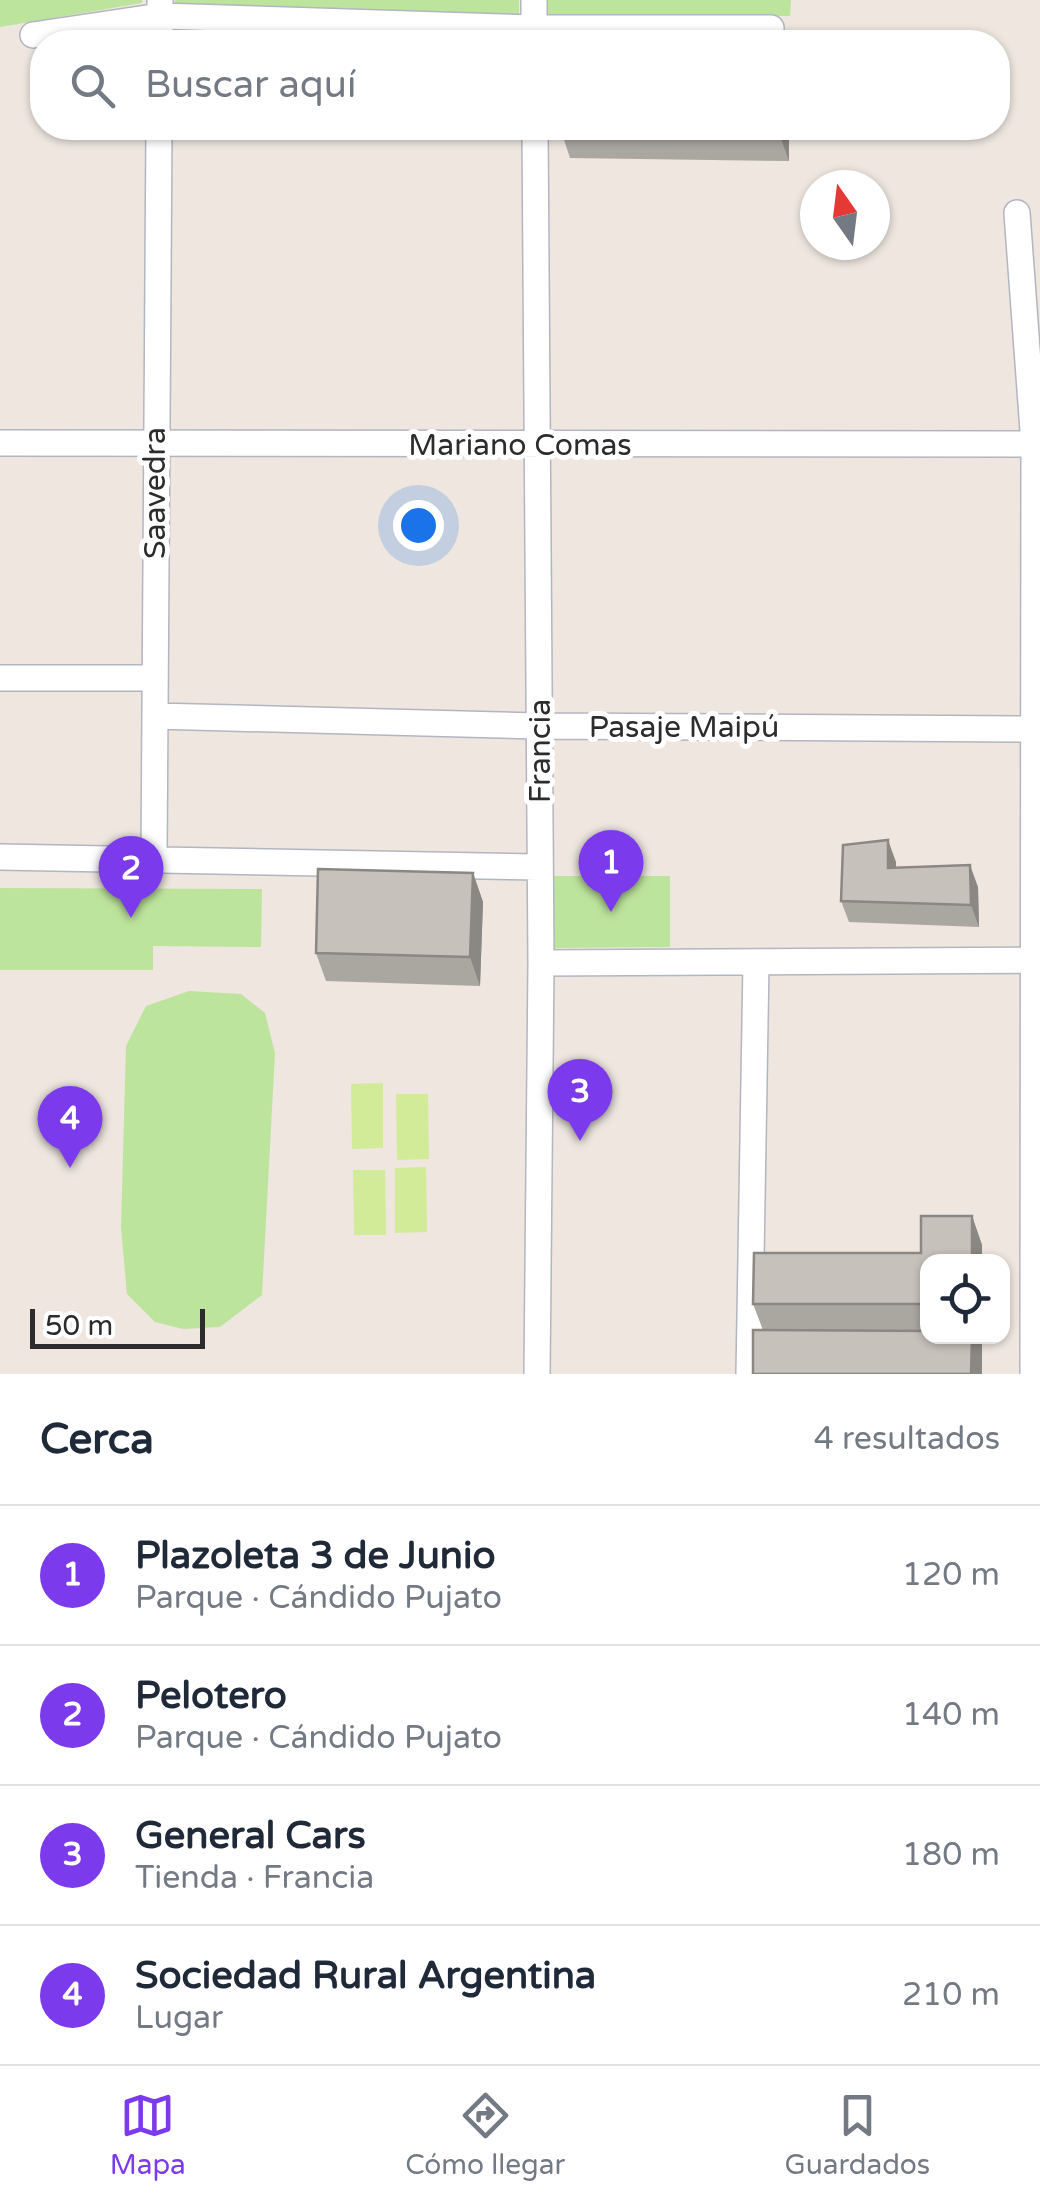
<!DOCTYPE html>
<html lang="es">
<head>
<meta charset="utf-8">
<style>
  :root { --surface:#fff; --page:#f2f2f3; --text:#1f2937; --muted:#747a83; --line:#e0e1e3; --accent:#7c3aed }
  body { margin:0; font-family:"Varela Round",sans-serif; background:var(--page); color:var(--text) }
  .controls { position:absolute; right:30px; bottom:30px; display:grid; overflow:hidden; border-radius:20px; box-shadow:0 2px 8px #0004 }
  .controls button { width:90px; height:90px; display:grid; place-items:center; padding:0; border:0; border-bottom:2px solid var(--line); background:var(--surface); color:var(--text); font:50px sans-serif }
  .compass { position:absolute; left:800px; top:170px; width:90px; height:90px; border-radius:50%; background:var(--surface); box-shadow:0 2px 8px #0004; rotate:346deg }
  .scale { position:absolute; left:30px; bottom:25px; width:175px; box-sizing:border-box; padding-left:10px; border:5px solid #2c2c2c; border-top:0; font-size:28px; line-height:35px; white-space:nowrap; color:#2c2c2c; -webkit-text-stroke:8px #fff; paint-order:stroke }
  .you { position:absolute; left:418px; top:525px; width:35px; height:35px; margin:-25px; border:8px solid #fff; border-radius:50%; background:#1a73e8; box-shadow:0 0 0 15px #1a73e833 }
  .badge { display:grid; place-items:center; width:65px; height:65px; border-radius:50%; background:var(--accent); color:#fff; font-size:32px; font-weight:700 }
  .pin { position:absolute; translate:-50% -82px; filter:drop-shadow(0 2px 5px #0008) }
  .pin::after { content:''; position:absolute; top:52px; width:35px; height:30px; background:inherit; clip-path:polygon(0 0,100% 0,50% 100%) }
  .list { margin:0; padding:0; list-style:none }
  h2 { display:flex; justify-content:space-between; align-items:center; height:130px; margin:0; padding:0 40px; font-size:42px }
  h2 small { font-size:32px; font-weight:400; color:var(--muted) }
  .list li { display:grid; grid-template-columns:65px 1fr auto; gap:30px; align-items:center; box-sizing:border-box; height:140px; padding:0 40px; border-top:2px solid var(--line) }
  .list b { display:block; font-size:38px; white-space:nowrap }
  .list p { margin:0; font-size:32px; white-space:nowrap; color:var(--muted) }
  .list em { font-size:32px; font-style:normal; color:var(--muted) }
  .icon { flex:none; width:55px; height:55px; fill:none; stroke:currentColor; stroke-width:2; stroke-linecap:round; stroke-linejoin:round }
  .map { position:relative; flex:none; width:1040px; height:1374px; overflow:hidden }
  .search { position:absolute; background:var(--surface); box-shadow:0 2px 8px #0004; left:30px; right:30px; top:30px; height:110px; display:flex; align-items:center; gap:25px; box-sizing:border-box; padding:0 35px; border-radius:40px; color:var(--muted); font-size:38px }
  .sheet { height:690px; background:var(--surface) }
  nav { display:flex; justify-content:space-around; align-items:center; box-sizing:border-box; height:140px; border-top:2px solid var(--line); background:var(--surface); font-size:28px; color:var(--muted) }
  nav a { display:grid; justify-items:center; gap:5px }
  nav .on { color:var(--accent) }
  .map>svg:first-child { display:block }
  .green { fill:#bde49c }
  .pitch { fill:#d1eb98 }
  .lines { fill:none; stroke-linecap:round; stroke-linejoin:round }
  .minor-casing { stroke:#b2b6c0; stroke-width:28 }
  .minor { stroke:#fff; stroke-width:25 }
  .wall { fill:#aaa6a0 }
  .shaded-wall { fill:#8b8782 }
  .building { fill:#c6c1ba; stroke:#8b8782; stroke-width:2.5 }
  .labels { text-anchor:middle; stroke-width:10; stroke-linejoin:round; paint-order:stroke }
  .street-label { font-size:30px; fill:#2c2c2c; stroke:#fff }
</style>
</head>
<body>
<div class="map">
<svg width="1040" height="1374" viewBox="0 0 1040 1374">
  <rect width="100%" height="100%" fill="#eee6df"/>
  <!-- green -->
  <path class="green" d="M 0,0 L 142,0 L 142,3 L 0,27 Z
    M 175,0 L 519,0 L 519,15 L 175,3 Z
    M 547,0 L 791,0 L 790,16 L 547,16 Z
    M 552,876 L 670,876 L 670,947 L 553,948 Z
    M 0,888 L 262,889 L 261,947 L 153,946 L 153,970 L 0,970 Z
    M 189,991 L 241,994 L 265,1013 L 275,1053 L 262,1295 L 220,1327 L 183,1329 L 155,1322 L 127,1294 L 121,1227 L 126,1046 L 146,1006 Z"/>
  <!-- pitch -->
  <path class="pitch" d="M 383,1083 L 383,1148 L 352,1149 L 351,1084 Z
    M 396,1094 L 428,1094 L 429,1159 L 397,1160 Z
    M 426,1167 L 427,1232 L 395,1233 L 395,1168 Z
    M 353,1170 L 385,1170 L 386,1235 L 354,1235 Z"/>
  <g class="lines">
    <defs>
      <path id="minor" d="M 33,35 L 160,16 L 533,28 L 771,28
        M 160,42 L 160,0
        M 534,42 L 534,0
        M 535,128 L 541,963 L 537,1374
        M 1017,213 L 1034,444 L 1033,1374
        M 0,443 L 1040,444
        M 0,678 L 155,678
        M 155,716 L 540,726 L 1033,729
        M 0,857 L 539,867
        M 154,858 L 159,128
        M 541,963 L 1040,960
        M 749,1374 L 756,963"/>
    </defs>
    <!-- minor casing -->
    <use href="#minor" class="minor-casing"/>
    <!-- minor -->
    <use href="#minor" class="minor"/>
  </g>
  <!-- wall -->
  <path class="wall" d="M 560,128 L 789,128 L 789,161 L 570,158 Z
    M 896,862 L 896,868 L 978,887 L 979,927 L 849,922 L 841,901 Z
    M 473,873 L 483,902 L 480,986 L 326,981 L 316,953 Z
    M 972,1216 L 982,1245 L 928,1336 L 982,1336 L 982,1374 L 753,1374 L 763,1330 L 753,1304 L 921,1253 Z"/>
  <!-- shaded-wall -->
  <path class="shaded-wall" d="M 779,128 L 789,128 L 789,161 L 779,133 Z
    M 888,840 L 896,862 L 896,890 L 888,868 Z
    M 970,865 L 978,887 L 979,927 L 971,905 Z
    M 473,873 L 483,902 L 480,986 L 470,957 Z
    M 972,1216 L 982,1245 L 982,1262 L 972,1262 Z
    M 972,1336 L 982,1336 L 982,1374 L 971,1374 Z"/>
  <!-- building -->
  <path class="building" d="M 562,32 L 780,35 L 780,42 L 562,42 Z
    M 560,128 L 779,128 L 779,133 L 560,130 Z
    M 888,840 L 888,868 L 970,865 L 971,905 L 841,901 L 843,845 Z
    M 318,869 L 473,873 L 470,957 L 316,953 Z
    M 921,1216 L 972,1216 L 972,1262 L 928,1262 L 928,1304 L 753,1304 L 754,1253 L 921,1253 Z
    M 928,1322 L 928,1336 L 972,1336 L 971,1374 L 753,1374 L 753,1330 L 927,1331 Z"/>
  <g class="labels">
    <!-- street labels -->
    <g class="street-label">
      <text x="520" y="455">Mariano Comas</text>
      <text transform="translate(155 493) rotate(-90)" y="10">Saavedra</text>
      <text x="684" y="737">Pasaje Maipú</text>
      <text transform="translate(540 751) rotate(-90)" y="10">Francia</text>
    </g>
  </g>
</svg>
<div class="controls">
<button><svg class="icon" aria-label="locate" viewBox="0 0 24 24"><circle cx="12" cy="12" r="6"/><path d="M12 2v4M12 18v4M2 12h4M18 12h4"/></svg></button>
</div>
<svg class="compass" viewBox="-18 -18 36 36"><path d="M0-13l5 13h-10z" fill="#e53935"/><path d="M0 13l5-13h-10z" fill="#747a83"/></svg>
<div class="scale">50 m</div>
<div class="you"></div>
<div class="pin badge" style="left:611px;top:912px">1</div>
<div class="pin badge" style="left:131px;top:918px">2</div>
<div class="pin badge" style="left:580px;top:1141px">3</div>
<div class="pin badge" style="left:70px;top:1168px">4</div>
<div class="search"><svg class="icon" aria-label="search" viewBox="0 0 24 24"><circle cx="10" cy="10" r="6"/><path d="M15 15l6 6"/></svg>Buscar aquí</div>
</div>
<section class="sheet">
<h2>Cerca<small>4 resultados</small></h2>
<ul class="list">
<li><span class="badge">1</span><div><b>Plazoleta 3 de Junio</b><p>Parque · Cándido Pujato</p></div><em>120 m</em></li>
<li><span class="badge">2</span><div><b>Pelotero</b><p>Parque · Cándido Pujato</p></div><em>140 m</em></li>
<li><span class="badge">3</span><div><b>General Cars</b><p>Tienda · Francia</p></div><em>180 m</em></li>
<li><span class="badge">4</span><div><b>Sociedad Rural Argentina</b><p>Lugar</p></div><em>210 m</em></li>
</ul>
</section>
<nav>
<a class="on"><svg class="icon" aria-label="map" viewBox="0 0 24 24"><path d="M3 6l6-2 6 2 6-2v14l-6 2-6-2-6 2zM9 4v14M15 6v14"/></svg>Mapa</a>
<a><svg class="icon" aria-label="directions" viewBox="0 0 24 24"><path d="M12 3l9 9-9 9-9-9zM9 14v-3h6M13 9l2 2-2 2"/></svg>Cómo llegar</a>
<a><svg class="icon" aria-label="saved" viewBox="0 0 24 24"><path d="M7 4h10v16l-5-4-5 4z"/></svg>Guardados</a>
</nav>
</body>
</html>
